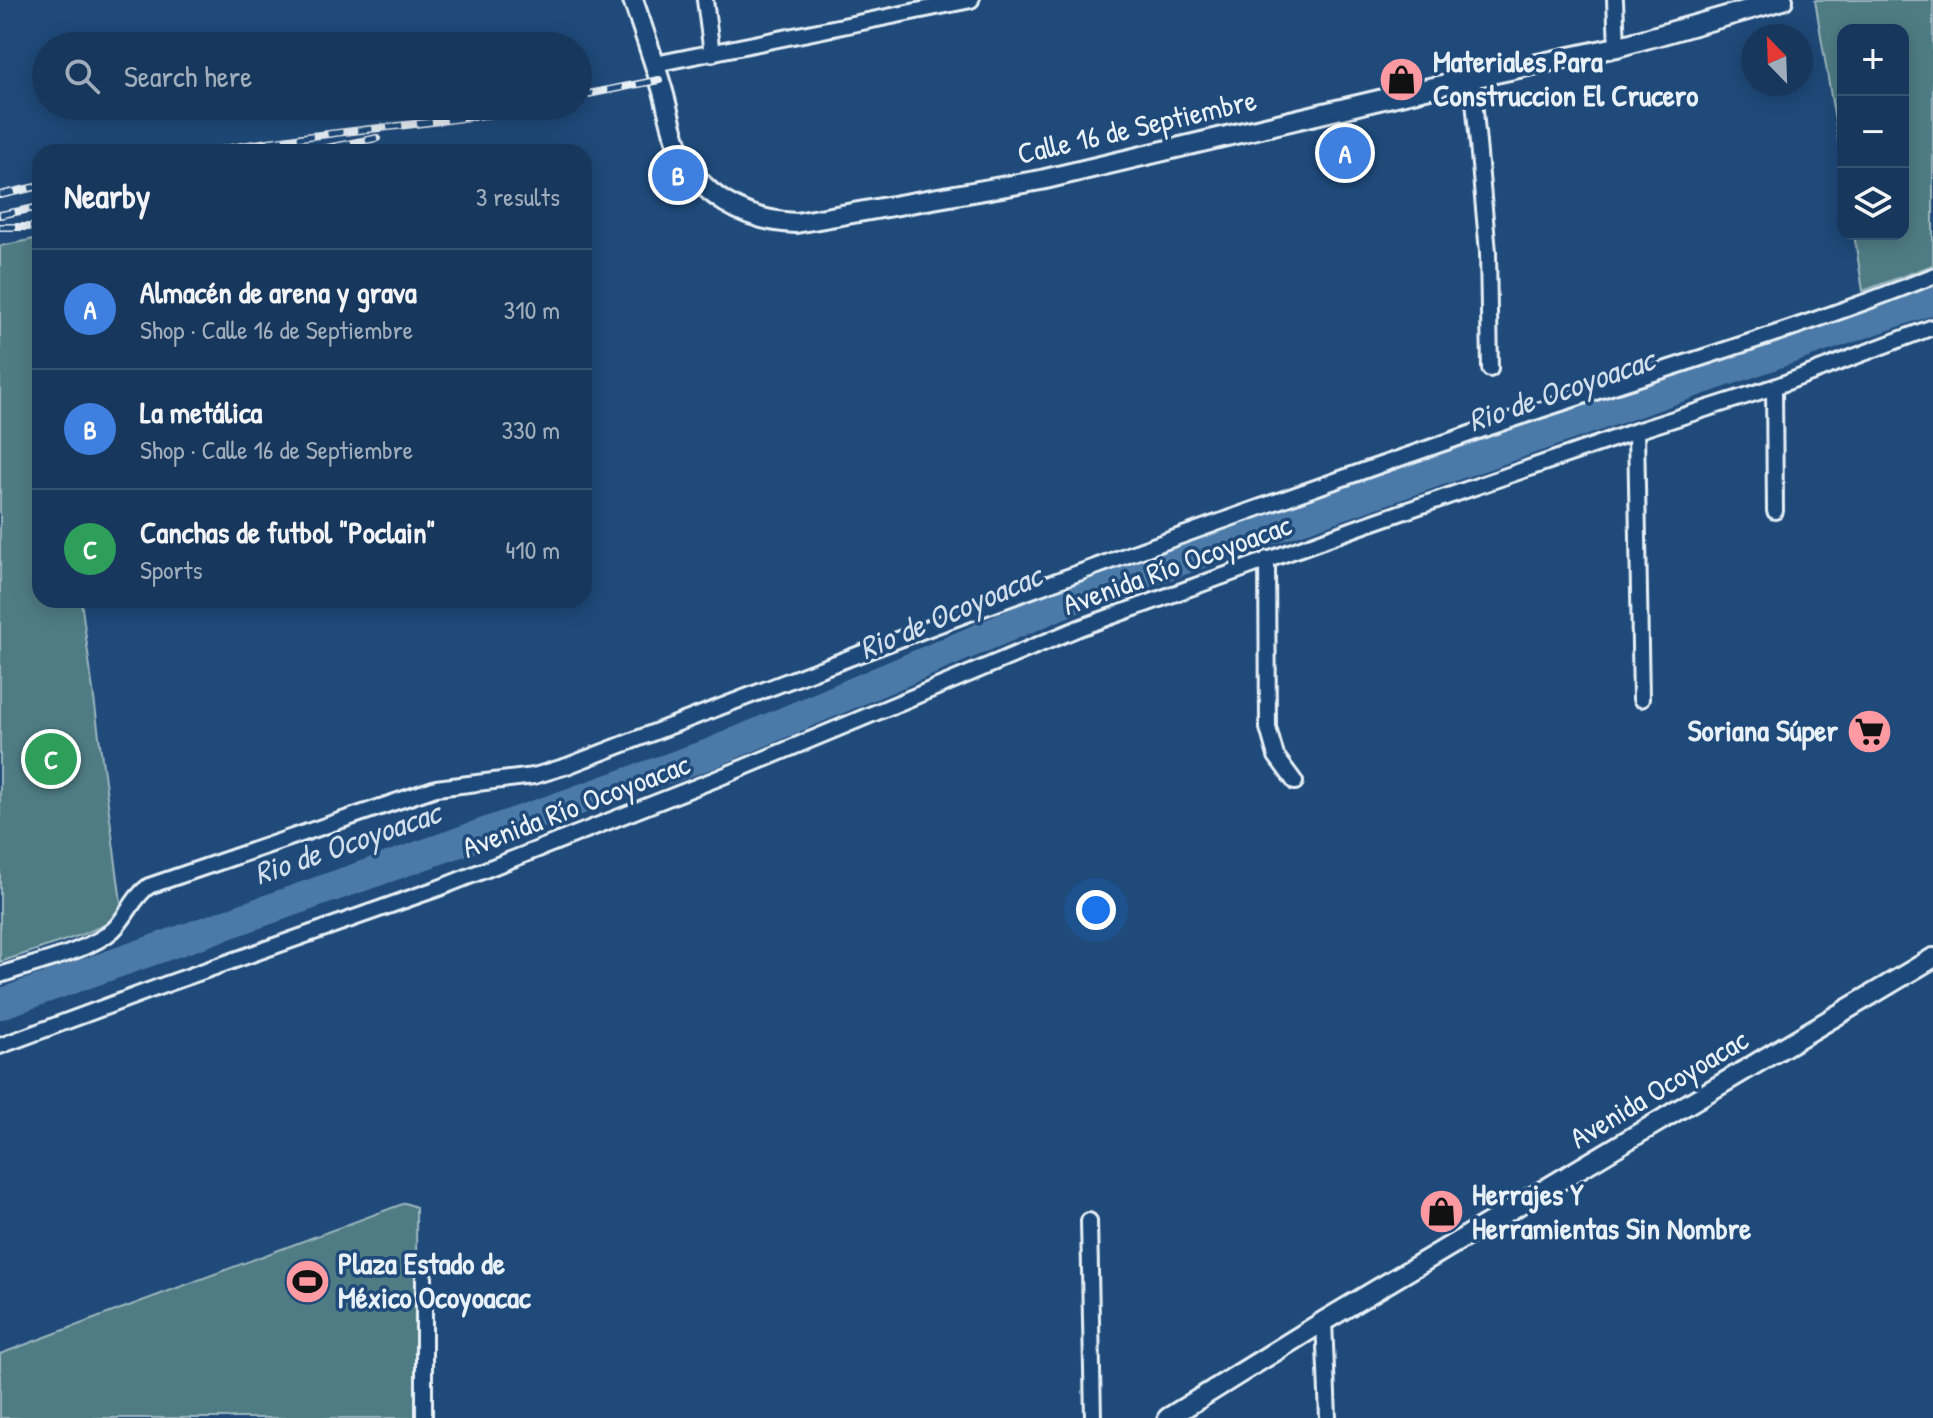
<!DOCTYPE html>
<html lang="en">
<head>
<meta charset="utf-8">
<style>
  :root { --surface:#17385c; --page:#203f62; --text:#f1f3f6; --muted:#9eacbb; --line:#365272; --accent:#ff9aa2 }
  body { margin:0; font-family:"Patrick Hand",sans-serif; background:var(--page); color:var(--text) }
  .controls { position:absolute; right:24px; top:24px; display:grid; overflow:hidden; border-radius:16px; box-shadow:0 4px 20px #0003 }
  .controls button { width:72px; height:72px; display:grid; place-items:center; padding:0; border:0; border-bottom:2px solid var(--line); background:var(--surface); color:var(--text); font:40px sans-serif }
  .compass { position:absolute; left:1741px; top:24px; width:72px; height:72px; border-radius:50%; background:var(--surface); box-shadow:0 4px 20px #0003; rotate:337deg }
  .you { position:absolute; left:1096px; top:910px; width:28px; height:28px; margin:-20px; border:6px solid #fff; border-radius:50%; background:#1a73e8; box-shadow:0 0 0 12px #1a73e833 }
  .badge { display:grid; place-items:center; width:52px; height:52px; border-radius:50%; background:var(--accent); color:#fff; font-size:26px; font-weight:700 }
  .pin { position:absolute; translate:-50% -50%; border:4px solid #fff; box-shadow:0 2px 8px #0006 }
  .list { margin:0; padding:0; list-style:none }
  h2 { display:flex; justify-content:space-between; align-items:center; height:104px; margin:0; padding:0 32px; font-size:34px }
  h2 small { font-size:26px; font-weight:400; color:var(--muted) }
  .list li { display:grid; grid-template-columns:52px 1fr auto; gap:24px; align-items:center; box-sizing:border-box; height:120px; padding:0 32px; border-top:2px solid var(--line) }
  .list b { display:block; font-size:30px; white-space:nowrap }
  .list p { margin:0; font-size:26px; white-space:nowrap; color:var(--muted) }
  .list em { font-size:26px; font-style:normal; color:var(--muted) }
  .icon { flex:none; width:44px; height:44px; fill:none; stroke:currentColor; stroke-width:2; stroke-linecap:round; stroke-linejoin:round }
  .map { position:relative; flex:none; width:1933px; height:1418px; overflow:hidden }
  .search { position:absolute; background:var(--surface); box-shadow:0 4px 20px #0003; left:32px; top:32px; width:560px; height:88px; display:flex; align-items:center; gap:20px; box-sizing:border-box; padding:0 28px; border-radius:44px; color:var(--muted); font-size:30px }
  .panel { position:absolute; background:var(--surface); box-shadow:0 4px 20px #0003; left:32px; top:144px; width:560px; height:464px; border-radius:24px }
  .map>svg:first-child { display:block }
  .green { fill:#507c84; stroke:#9cb6be; stroke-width:2 }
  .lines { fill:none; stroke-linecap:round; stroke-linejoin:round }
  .river { stroke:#4c7aa8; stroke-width:30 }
  .street-casing { stroke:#e8f1f8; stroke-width:20 }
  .secondary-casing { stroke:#e8f1f8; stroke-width:24 }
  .street { stroke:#1f4a7a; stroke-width:14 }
  .secondary { stroke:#1f4a7a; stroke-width:18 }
  .rail-casing { stroke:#e8f1f8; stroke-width:8 }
  .rail { stroke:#1f4a7a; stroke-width:5; stroke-dasharray:15; stroke-linecap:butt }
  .labels { text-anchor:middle; stroke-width:7; stroke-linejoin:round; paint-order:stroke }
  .poi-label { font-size:30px; font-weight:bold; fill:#e8f1f8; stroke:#1f4a7a; text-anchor:start }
  .street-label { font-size:30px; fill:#e8f1f8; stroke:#1f4a7a }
  .water-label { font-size:32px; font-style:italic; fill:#d1dfec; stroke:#1f4a7a }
</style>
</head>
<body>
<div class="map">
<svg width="1933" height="1418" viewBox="0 0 1933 1418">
  <rect width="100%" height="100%" fill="#1f4a7a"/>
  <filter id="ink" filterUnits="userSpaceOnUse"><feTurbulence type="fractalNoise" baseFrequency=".0125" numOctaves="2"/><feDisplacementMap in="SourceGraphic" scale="16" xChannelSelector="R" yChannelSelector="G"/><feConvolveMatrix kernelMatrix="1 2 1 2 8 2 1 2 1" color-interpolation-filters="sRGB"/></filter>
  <g filter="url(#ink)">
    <!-- green -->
    <path class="green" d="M 1815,0 L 1933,0 L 1933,265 L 1863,291 L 1854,234 L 1903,234 L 1903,30 L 1843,30 L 1843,169 Z
      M 34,239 L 40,287 L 40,600 L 81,600 L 123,917 L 81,935 L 0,962 L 0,246 Z
      M 405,1203 L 416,1207 L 417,1418 L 0,1418 L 0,1354 Z"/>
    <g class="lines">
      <!-- river -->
      <path class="river" d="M 0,1004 L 709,754 L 1084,594 L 1933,299"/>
      <defs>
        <path id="street" d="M 705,0 L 712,54
          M 1615,0 L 1617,47
          M 655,64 L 971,0
          M 1472,78 L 1488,252 L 1490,369
          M 1774,387 L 1775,511
          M 1636,431 L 1641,699
          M 1267,559 L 1268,728 L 1276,756 L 1295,782
          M 0,975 C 31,964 90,951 113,930 C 128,916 132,898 149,886 L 436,788 L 534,776 L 567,766 C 870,648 1176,535 1484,429 C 1634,377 1786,335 1933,276
          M 0,1046 L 164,985 L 439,888 L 716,779 L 1079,628 L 1362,526 L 1636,431 L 1774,387 L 1933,327
          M 1089,1221 L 1093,1418
          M 1324,1321 L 1328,1418
          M 424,1418 L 424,1277"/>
        <path id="secondary" d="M 633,0 C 643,29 653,58 662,88 C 668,108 671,128 679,148 C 698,196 746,221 796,223 L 1041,180 L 1472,78 L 1617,47 L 1783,0
          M 1168,1418 L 1324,1321 L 1933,958"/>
      </defs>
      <!-- street casing -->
      <use href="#street" class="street-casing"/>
      <!-- secondary casing -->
      <use href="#secondary" class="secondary-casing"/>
      <!-- street -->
      <use href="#street" class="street"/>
      <!-- secondary -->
      <use href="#secondary" class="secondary"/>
      <defs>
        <path id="rail" d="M 578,96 L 659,80
          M 487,115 L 531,106
          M 209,152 C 305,133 402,128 498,113
          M 307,152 L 377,138
          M 0,195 L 40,186
          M 0,215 L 40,207
          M 0,227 L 40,227"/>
      </defs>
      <!-- rail casing -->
      <use href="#rail" class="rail-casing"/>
      <!-- rail -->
      <use href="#rail" class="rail"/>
    </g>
  </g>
  <!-- icons -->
  <defs>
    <symbol id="shop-disc" viewBox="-11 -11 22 22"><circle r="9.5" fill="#ff9aa2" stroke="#1f4a7a"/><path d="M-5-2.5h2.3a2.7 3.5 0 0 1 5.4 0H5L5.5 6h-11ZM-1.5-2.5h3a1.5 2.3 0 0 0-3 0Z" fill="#111"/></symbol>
    <symbol id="supermarket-disc" viewBox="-11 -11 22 22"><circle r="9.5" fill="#ff9aa2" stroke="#1f4a7a"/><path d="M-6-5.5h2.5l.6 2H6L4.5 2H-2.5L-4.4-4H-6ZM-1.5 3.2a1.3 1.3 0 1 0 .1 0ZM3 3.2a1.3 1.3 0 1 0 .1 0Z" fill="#111"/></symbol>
    <symbol id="stadium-disc" viewBox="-11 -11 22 22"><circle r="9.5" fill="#ff9aa2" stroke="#1f4a7a"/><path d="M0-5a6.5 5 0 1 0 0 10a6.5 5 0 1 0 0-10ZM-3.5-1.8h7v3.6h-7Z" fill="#111"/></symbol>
  </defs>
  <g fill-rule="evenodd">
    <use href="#shop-disc" x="1376" y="54" width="51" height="51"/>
    <use href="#supermarket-disc" x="1844" y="706" width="51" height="51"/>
    <use href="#shop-disc" x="1416" y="1186" width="51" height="51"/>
    <use href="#stadium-disc" x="282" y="1256" width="51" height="51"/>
  </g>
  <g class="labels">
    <!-- poi labels -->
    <g class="poi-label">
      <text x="1433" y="72">Materiales Para<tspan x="1433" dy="34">Construccion El Crucero</tspan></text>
      <text x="1838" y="741" text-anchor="end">Soriana Súper</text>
      <text x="1472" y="1205">Herrajes Y<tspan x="1472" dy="34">Herramientas Sin Nombre</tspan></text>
      <text x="338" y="1274">Plaza Estado de<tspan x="338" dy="34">México Ocoyoacac</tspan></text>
    </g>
    <!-- street labels -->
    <g class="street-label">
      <text transform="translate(1137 127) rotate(-13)" y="10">Calle 16 de Septiembre</text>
      <text transform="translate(1177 565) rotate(-20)" y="10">Avenida Río Ocoyoacac</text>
      <text transform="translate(576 806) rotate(-21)" y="10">Avenida Río Ocoyoacac</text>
      <text transform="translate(1659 1089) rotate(-31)" y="10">Avenida Ocoyoacac</text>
    </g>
    <!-- water labels -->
    <g class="water-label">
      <text transform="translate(1561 390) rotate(-19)" y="11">Rio de Ocoyoacac</text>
      <text transform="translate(950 612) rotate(-23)" y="11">Rio de Ocoyoacac</text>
      <text transform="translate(347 843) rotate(-19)" y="11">Rio de Ocoyoacac</text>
    </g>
  </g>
</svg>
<div class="controls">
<button>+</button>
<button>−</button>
<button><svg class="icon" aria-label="layers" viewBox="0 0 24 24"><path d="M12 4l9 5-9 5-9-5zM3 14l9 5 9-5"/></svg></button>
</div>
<svg class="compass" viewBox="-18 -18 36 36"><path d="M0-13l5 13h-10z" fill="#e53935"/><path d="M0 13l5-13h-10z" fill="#9eacbb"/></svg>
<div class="you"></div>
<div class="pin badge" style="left:1345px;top:153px;background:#3f7fe0">A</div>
<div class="pin badge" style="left:678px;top:175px;background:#3f7fe0">B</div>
<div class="pin badge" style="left:51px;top:759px;background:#2e9e5b">C</div>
<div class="search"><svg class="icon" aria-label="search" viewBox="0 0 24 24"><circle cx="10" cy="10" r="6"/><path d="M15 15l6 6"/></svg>Search here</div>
<section class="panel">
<h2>Nearby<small>3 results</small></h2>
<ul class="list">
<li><span class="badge" style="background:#3f7fe0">A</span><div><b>Almacén de arena y grava</b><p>Shop · Calle 16 de Septiembre</p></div><em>310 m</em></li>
<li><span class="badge" style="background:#3f7fe0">B</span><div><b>La metálica</b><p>Shop · Calle 16 de Septiembre</p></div><em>330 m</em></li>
<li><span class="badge" style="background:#2e9e5b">C</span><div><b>Canchas de futbol &quot;Poclain&quot;</b><p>Sports</p></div><em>410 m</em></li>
</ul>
</section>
</div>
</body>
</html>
